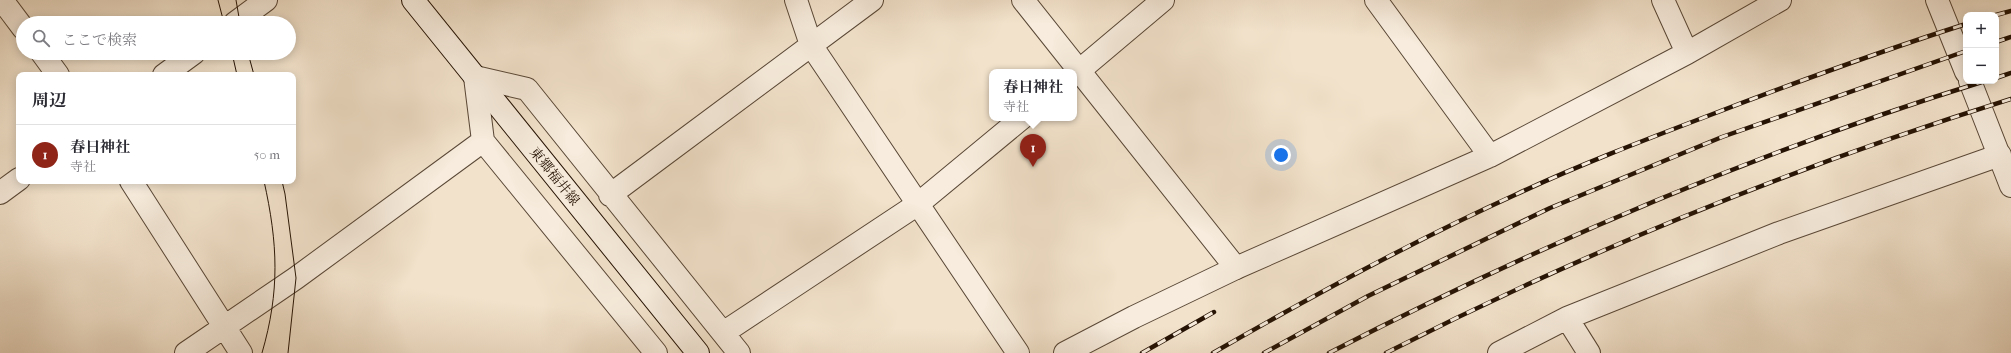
<!DOCTYPE html>
<html lang="ja">
<head>
<meta charset="utf-8">
<style>
  :root { --surface:#fff; --page:#f2f2f3; --text:#2b2b33; --muted:#7c7c81; --line:#e1e1e2; --accent:#8f2418 }
  body { margin:0; font-family:"IM FELL French Canon","Noto Serif JP",serif; background:var(--page); color:var(--text) }
  .controls { position:absolute; right:12px; top:12px; display:grid; overflow:hidden; border-radius:8px; box-shadow:0 2px 10px #0003 }
  .controls button { width:36px; height:36px; display:grid; place-items:center; padding:0; border:0; border-bottom:1px solid var(--line); background:var(--surface); color:var(--text); font:20px sans-serif }
  .you { position:absolute; left:1281px; top:155px; width:14px; height:14px; margin:-10px; border:3px solid #fff; border-radius:50%; background:#1a73e8; box-shadow:0 0 0 6px #1a73e833 }
  .badge { display:grid; place-items:center; width:26px; height:26px; border-radius:50%; background:var(--accent); color:#fff; font-size:13px; font-weight:700 }
  .pin { position:absolute; translate:-50% -33px; filter:drop-shadow(0 1px 2px #0008) }
  .pin::after { content:''; position:absolute; top:21px; width:14px; height:12px; background:inherit; clip-path:polygon(0 0,100% 0,50% 100%) }
  .popup { position:absolute; left:989px; top:69px; width:88px; height:52px; box-sizing:border-box; display:grid; place-content:center; border-radius:8px; background:var(--surface); filter:drop-shadow(0 1px 3px #0005); font-size:13px; white-space:nowrap; color:var(--muted) }
  .popup b { font-size:15px; color:var(--text) }
  .popup::after { content:''; position:absolute; left:50%; top:100%; margin-left:-8px; border:8px solid transparent; border-top-color:var(--surface) }
  .list { margin:0; padding:0; list-style:none }
  h2 { display:flex; justify-content:space-between; align-items:center; height:52px; margin:0; padding:0 16px; font-size:17px }
  h2 small { font-size:13px; font-weight:400; color:var(--muted) }
  .list li { display:grid; grid-template-columns:26px 1fr auto; gap:12px; align-items:center; box-sizing:border-box; height:60px; padding:0 16px; border-top:1px solid var(--line) }
  .list b { display:block; font-size:15px; white-space:nowrap }
  .list p { margin:0; font-size:13px; white-space:nowrap; color:var(--muted) }
  .list em { font-size:13px; font-style:normal; color:var(--muted) }
  .icon { flex:none; width:22px; height:22px; fill:none; stroke:currentColor; stroke-width:2; stroke-linecap:round; stroke-linejoin:round }
  .map { position:relative; flex:none; width:2011px; height:353px; overflow:hidden }
  .search { position:absolute; background:var(--surface); box-shadow:0 2px 10px #0003; left:16px; top:16px; width:280px; height:44px; display:flex; align-items:center; gap:10px; box-sizing:border-box; padding:0 14px; border-radius:22px; color:var(--muted); font-size:15px }
  .panel { position:absolute; background:var(--surface); box-shadow:0 2px 10px #0003; left:16px; top:72px; width:280px; height:112px; border-radius:8px }
  .map>svg:first-child { display:block }
  .lines { fill:none; stroke-linecap:round; stroke-linejoin:round }
  .minor-casing { stroke:#594736; stroke-width:24 }
  .tertiary-casing { stroke:#594736; stroke-width:24 }
  .secondary-casing { stroke:#261304; stroke-width:24 }
  .minor { stroke:#f7ecdd; stroke-width:22 }
  .tertiary { stroke:#f7ecdd; stroke-width:22 }
  .secondary { stroke:#f7ecdd; stroke-width:22 }
  .tram { stroke:#261304; stroke-width:1 }
  .rail-casing { stroke:#261304; stroke-width:4.5 }
  .rail { stroke:#f7ecdd; stroke-width:3; stroke-dasharray:9; stroke-linecap:butt }
  .labels { text-anchor:middle; stroke-width:3; stroke-linejoin:round; paint-order:stroke }
  .street-label { font-size:14px; fill:#261304; stroke:#f7ecdd }
</style>
</head>
<body>
<div class="map">
<svg width="2011" height="353" viewBox="0 0 2011 353">
  <rect width="100%" height="100%" fill="#f2e2cb"/>
  <filter id="stains"><feTurbulence type="fractalNoise" baseFrequency=".005" numOctaves="4"/><feColorMatrix values="0 0 0 0 .2 0 0 0 0 .09 0 0 0 0 .02 0 0 0 .5 -.17"/></filter>
  <radialGradient id="worn" r=".72"><stop offset=".6" stop-color="#630" stop-opacity="0"/><stop offset="1" stop-color="#630" stop-opacity=".3"/></radialGradient>
  <g class="lines">
    <defs>
      <path id="minor" d="M 2,0 L 23,28
        M 796,0 L 811,45 L 1018,353
        M 1376,0 L 1490,156
        M 1663,0 L 1687,53
        M 235,23 L 266,0
        M 42,53 L 58,75
        M 164,75 L 194,53
        M 1074,75 L 1163,0
        M 131,181 L 241,353
        M 0,193 L 19,179
        M 610,195 L 872,0
        M 1567,318 L 1589,353
        M 723,333 L 918,204 L 1022,118
        M 186,353 L 296,278 L 483,141
        M 656,353 L 483,141 L 475,77 L 527,89 L 739,353
        M 1065,353 L 1134,317 L 1236,268 L 1490,156 L 1687,53 L 1780,0
        M 1499,353 L 1567,318 L 1779,233 L 2000,155"/>
      <path id="tertiary" d="M 1023,0 L 1236,268
        M 1937,0 L 1966,72
        M 1970,81 L 2011,186"/>
      <path id="secondary" d="M 413,0 L 698,353"/>
    </defs>
    <!-- minor casing -->
    <use href="#minor" class="minor-casing"/>
    <!-- tertiary casing -->
    <use href="#tertiary" class="tertiary-casing"/>
    <!-- secondary casing -->
    <use href="#secondary" class="secondary-casing"/>
    <!-- minor -->
    <use href="#minor" class="minor"/>
    <!-- tertiary -->
    <use href="#tertiary" class="tertiary"/>
    <!-- secondary -->
    <use href="#secondary" class="secondary"/>
    <!-- tram -->
    <path class="tram" d="M 218,0 L 224,23
      M 236,0 L 240,23
      M 232,53 L 237,75
      M 248,53 L 254,75
      M 282,181 L 285,194 L 296,278 L 288,353
      M 262,353 C 280,291 278,244 264,181"/>
    <defs>
      <path id="rail" d="M 1996,15 L 2011,11
        M 1996,42 L 2011,37
        M 1996,78 L 2011,73
        M 1142,353 L 1214,312
        M 1213,353 C 1312,296 1413,241 1517,194 C 1579,165 1642,141 1705,117 C 1791,84 1878,52 1966,24
        M 1264,353 L 1368,296 L 1550,208 L 1722,137 L 1966,51
        M 1329,353 C 1539,245 1758,151 1985,81
        M 1386,353 C 1588,250 1794,167 2011,99"/>
    </defs>
    <!-- rail casing -->
    <use href="#rail" class="rail-casing"/>
    <!-- rail -->
    <use href="#rail" class="rail"/>
  </g>
  <g class="labels">
    <!-- street labels -->
    <g class="street-label">
      <text transform="translate(555 176) rotate(51)" y="5">東郷福井線</text>
    </g>
  </g>
  <rect width="100%" height="100%" filter="url(#stains)"/>
  <rect width="100%" height="100%" fill="url(#worn)"/>
</svg>
<div class="controls">
<button>+</button>
<button>−</button>
</div>
<div class="you"></div>
<div class="pin badge" style="left:1033px;top:167px">1</div>
<div class="popup"><b>春日神社</b>寺社</div>
<div class="search"><svg class="icon" aria-label="search" viewBox="0 0 24 24"><circle cx="10" cy="10" r="6"/><path d="M15 15l6 6"/></svg>ここで検索</div>
<section class="panel">
<h2>周辺<small></small></h2>
<ul class="list">
<li><span class="badge">1</span><div><b>春日神社</b><p>寺社</p></div><em>50 m</em></li>
</ul>
</section>
</div>
</body>
</html>
